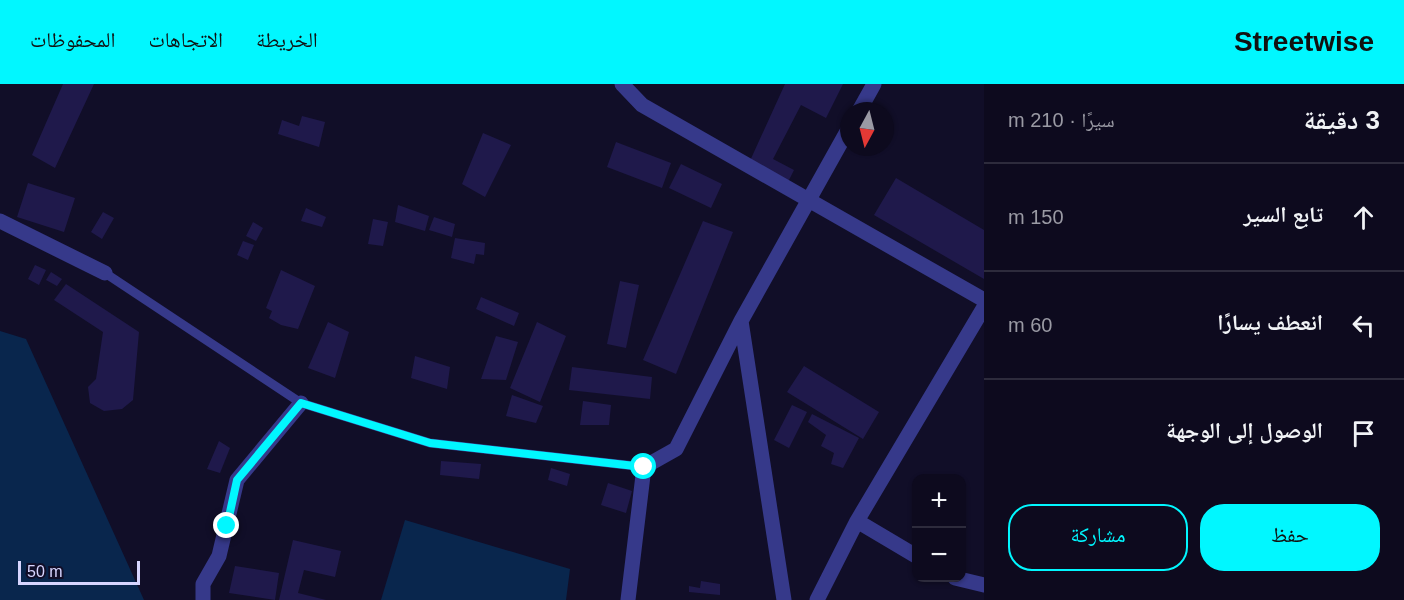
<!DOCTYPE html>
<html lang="ar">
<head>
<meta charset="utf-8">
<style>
  :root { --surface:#0d0a1e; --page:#1b182b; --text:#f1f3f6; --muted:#9a9aa4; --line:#2d2b3c; --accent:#01f7ff }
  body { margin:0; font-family:Helvetica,"Noto Naskh Arabic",sans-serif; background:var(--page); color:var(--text); direction:rtl }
  .controls { position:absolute; right:18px; bottom:18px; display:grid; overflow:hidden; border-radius:12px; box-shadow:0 2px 4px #0004 }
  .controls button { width:54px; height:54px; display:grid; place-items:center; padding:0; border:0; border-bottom:2px solid var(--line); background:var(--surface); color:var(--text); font:30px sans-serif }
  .compass { position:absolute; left:840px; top:18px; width:54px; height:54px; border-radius:50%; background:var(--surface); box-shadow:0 2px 4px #0004; rotate:187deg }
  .scale { position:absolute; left:18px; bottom:15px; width:122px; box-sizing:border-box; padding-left:6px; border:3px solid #d7d5ff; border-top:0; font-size:16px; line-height:21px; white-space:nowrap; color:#d7d5ff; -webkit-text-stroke:4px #110e28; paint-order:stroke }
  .stop { position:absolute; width:18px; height:18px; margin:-14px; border:4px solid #01f7ff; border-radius:50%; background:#fff }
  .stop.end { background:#01f7ff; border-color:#fff; box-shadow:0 2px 6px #0008 }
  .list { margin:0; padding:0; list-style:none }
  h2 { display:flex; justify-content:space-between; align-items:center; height:78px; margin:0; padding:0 24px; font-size:26px }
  h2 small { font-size:20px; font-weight:400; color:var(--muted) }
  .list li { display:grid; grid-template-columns:39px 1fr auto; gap:18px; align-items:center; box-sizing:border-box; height:108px; padding:0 24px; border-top:2px solid var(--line) }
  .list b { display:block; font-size:22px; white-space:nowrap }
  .list em { font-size:20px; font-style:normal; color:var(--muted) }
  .actions { display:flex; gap:12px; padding:18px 24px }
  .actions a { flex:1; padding:14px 0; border:2px solid var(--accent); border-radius:24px; text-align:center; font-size:21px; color:var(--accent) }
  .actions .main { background:var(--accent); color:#111 }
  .icon { flex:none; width:33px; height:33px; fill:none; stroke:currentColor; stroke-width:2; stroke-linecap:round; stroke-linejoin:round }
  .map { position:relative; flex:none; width:984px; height:516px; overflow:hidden; direction:ltr }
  header { display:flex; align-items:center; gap:36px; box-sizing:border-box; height:84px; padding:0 30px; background:var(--accent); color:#111 }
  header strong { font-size:28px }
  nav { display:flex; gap:33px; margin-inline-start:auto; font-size:21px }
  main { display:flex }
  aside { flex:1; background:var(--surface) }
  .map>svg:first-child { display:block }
  .water { fill:#09264d }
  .building { fill:#1f194b }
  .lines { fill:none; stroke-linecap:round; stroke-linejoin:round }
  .lane { stroke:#36398a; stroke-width:9 }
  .street { stroke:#36398a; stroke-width:15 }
  .route { stroke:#01f7ff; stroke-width:8 }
</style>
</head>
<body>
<header>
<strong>Streetwise</strong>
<nav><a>الخريطة</a><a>الاتجاهات</a><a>المحفوظات</a></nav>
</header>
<main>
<aside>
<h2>3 دقيقة<small>سيرًا · 210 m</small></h2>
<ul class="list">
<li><svg class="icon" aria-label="ahead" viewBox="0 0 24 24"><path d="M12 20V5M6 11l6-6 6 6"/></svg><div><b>تابع السير</b></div><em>150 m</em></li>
<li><svg class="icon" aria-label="left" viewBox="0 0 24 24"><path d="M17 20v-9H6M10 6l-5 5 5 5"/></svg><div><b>انعطف يسارًا</b></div><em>60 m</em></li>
<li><svg class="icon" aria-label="arrive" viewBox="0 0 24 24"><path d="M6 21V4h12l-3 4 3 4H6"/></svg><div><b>الوصول إلى الوجهة</b></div></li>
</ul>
<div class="actions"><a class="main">حفظ</a><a>مشاركة</a></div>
</aside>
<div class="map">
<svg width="984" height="516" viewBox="0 0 984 516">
  <rect width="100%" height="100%" fill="#110e28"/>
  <!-- water -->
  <path class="water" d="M 0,247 L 26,255 L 144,516 L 0,516 Z
    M 405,436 L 570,485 L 566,516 L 381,516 Z"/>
  <!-- building -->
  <path class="building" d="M 63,0 L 94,0 L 55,84 L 32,71 Z
    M 785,0 L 843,0 L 826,34 L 801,21 L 773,75 L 794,86 L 787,100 L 749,79 Z
    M 302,32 L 325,38 L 319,63 L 278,50 L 282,36 L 299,42 Z
    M 483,49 L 511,61 L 485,113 L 462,100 Z
    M 616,58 L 671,79 L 662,104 L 607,83 Z
    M 681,80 L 722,100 L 711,124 L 669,104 Z
    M 896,94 L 984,146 L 984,195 L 874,131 Z
    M 28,99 L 75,114 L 64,148 L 17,133 Z
    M 398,121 L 429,132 L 425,147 L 395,138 Z
    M 306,124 L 326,133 L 322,143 L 301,137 Z
    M 103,128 L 114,134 L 102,155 L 91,148 Z
    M 434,133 L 455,140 L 452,153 L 429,146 Z
    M 373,135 L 388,138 L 383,162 L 368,160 Z
    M 703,137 L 733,148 L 676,290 L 643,276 Z
    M 253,138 L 263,144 L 256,157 L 246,152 Z
    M 455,154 L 485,159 L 484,171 L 476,170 L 474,180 L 451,174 Z
    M 243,157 L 254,161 L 248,176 L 237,171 Z
    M 35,181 L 46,186 L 39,201 L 28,195 Z
    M 281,186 L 315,202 L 298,245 L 281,241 L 269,234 L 272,227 L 266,224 Z
    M 51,188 L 62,195 L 57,202 L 46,196 Z
    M 620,197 L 639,201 L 626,264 L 607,260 Z
    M 66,200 L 139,248 L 133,316 L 122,325 L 104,327 L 90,319 L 88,303 L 96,295 L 103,248 L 54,216 Z
    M 481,213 L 519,229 L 514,242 L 476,225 Z
    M 328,238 L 349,248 L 335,294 L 308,284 Z
    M 537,238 L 566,252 L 540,318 L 510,304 Z
    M 496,252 L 518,258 L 506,296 L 481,295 Z
    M 415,272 L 450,283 L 447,305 L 411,294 Z
    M 804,282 L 879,328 L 863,355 L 787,308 Z
    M 572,283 L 652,293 L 650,315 L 569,306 Z
    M 512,311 L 543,322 L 536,339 L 506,332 Z
    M 583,317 L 611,321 L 609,341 L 580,341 Z
    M 792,321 L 807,328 L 789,364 L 774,356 Z
    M 812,330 L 859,354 L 843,384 L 831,380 L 834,369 L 821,362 L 826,351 L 808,338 Z
    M 219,357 L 230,364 L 220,389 L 207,385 Z
    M 441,377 L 481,380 L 479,395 L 440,391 Z
    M 551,384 L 570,390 L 567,402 L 548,396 Z
    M 608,399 L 632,407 L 626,429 L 601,421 Z
    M 293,456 L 341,467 L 335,493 L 304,486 L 298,509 L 326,516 L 279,516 Z
    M 235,482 L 279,489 L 275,516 L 229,509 Z
    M 701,497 L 720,500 L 720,511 L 689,508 L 689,502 L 700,504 Z"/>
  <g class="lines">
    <!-- lane -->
    <path class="lane" d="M 105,189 L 301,319 L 430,359 L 644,383"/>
    <!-- street -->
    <path class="street" d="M 622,0 L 642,21 L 984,216
      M 859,27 L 874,0
      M 0,137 L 105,189
      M 741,237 L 784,516
      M 857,437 L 916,472
      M 955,494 L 984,501
      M 203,516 L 203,500 L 219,472 L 237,396 L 301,319
      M 628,516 L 644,383 L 676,365 L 741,237 L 849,44
      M 817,516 L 857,437 L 984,223"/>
  </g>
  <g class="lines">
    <!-- route -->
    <path class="route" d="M 227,442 L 237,396 L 301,319 L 430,359 L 644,383"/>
  </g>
</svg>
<div class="controls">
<button>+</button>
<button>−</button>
</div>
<svg class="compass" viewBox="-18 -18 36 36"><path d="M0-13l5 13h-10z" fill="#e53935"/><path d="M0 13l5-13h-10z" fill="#9a9aa4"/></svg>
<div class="scale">50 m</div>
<div class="stop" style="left:644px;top:383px"></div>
<div class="stop end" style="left:227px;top:442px"></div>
</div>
</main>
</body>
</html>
